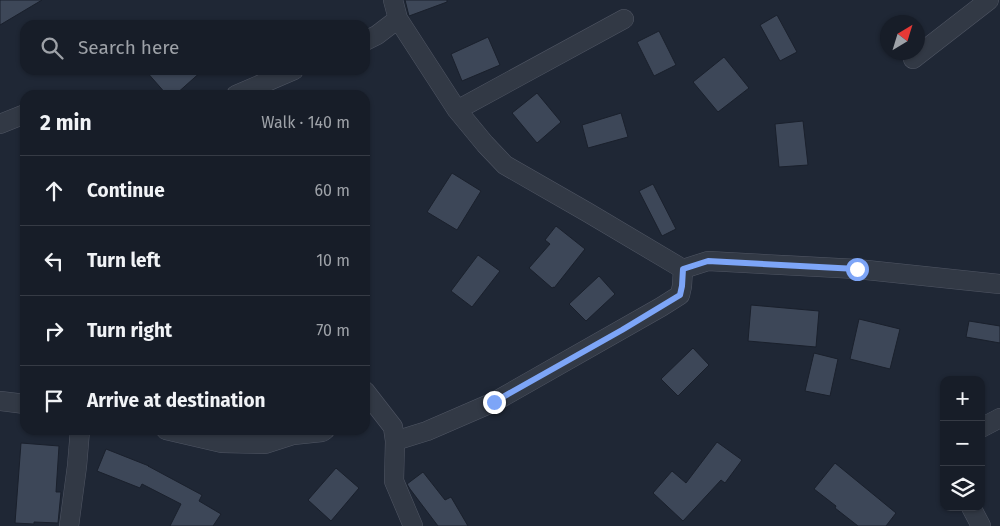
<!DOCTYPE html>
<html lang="en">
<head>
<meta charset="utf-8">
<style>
  :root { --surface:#171d28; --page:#202630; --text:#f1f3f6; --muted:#9ea2a8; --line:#363b45 }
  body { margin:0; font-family:"Fira Sans",sans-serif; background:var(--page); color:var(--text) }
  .controls { position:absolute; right:15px; bottom:15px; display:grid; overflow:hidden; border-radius:10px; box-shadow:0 1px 4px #0004 }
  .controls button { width:45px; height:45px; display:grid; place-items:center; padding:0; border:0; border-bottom:1px solid var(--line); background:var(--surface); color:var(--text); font:25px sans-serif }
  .compass { position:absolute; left:880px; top:15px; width:45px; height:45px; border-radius:50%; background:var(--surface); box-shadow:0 1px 4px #0004; rotate:38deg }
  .stop { position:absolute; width:15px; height:15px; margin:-11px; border:4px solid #7da5f7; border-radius:50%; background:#fff }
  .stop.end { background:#7da5f7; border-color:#fff; box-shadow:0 1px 5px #0008 }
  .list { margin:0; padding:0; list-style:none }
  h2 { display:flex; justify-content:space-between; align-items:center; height:65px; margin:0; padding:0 20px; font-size:21px }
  h2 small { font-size:16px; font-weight:400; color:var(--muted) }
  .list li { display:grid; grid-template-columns:32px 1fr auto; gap:15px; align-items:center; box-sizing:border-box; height:70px; padding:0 20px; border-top:1px solid var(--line) }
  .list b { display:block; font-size:19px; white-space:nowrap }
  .list em { font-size:16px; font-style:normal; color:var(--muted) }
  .icon { flex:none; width:28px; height:28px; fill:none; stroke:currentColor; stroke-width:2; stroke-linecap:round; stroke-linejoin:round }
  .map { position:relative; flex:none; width:1000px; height:526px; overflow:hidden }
  .search { position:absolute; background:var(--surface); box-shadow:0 1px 4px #0004; left:20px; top:20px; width:350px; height:55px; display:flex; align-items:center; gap:12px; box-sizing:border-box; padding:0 18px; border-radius:15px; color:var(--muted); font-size:19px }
  .panel { position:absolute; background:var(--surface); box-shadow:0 1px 4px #0004; left:20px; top:90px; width:350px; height:345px; border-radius:15px }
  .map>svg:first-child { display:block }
  .building { fill:#3d4758; stroke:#1a202c }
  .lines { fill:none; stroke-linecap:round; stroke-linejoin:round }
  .street-casing { stroke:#505664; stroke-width:20 }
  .street { stroke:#323945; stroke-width:19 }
  .route { stroke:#7da5f7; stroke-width:6 }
</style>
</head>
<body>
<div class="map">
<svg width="1000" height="526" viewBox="0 0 1000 526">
  <rect width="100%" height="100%" fill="#1f2735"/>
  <!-- building -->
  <path class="building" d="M 0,0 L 42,0 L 0,25 Z
    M 405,0 L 447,0 L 447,2 L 409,16 Z
    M 777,15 L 797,52 L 780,61 L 760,25 Z
    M 659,31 L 676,65 L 654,76 L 637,42 Z
    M 488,37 L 500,65 L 462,81 L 451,54 Z
    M 724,57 L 749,88 L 718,112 L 693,82 Z
    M 145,70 L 203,70 L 175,95 L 167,95 Z
    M 537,93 L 561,122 L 537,143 L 512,113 Z
    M 621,113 L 628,137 L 588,148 L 582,125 Z
    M 803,121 L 808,165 L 779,167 L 775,124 Z
    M 452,173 L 481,191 L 457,230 L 427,212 Z
    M 653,184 L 676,229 L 662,236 L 639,191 Z
    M 556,226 L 585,249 L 554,288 L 554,287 L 552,288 L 529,268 L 550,244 L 545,240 Z
    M 478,255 L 500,271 L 472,307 L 451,291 Z
    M 599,276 L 615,294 L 586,321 L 569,304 Z
    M 751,305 L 819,311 L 816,347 L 748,341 Z
    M 859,319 L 900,329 L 890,369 L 850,359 Z
    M 969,321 L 1000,326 L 1000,343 L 966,337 Z
    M 693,348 L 709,365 L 678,396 L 661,379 Z
    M 814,353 L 838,359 L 830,396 L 805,391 Z
    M 717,442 L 742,460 L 725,483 L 721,480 L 683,521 L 653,493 L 672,471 L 686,483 Z
    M 21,443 L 59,446 L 56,492 L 61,492 L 58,523 L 34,522 L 34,524 L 15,523 Z
    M 106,449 L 149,466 L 148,466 L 202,495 L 199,501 L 221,514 L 213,526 L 170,526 L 181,504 L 142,484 L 140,488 L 97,471 Z
    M 835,463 L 896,513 L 886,526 L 858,526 L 835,508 L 836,506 L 814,489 Z
    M 336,468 L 359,488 L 331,521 L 308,500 Z
    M 423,472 L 445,500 L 451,497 L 468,526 L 438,526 L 410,489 L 407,484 Z"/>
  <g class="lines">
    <defs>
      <path id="street" d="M 393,0 L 398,19 L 457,110 L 485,144 L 505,165 L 587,212 L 683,269 L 708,261 L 857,269 L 1000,284
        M 365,41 L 377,35 L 398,19
        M 913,59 L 989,0
        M 236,95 L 294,70
        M 457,110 L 624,19
        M 0,124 L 25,114
        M 365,391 L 393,427 L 395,441 L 394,481 L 413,526
        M 0,401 L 25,404
        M 981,428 L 1000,418
        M 166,430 L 222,443 L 265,444 L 293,435 L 322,432 L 325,430
        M 395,441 L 427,431 L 494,402 L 661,307 L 680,295 L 682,286 L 683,269
        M 971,507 L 981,526
        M 69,526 L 77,466 L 80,430"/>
    </defs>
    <!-- street casing -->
    <use href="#street" class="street-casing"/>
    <!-- street -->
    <use href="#street" class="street"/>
  </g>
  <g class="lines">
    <!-- route -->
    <path class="route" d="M 494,402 L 622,330 L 680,295 L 682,286 L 683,269 L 708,261 L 857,269"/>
  </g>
</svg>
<div class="controls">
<button>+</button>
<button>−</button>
<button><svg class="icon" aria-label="layers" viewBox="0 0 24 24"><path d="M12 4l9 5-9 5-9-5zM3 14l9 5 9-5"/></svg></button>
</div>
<svg class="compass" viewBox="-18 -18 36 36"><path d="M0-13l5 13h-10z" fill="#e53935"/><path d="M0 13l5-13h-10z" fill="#9ea2a8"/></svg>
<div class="stop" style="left:857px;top:269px"></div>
<div class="stop end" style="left:494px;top:402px"></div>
<div class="search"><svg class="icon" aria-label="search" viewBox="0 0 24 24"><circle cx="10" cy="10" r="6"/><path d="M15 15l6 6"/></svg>Search here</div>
<section class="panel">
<h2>2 min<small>Walk · 140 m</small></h2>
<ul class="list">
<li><svg class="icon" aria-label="ahead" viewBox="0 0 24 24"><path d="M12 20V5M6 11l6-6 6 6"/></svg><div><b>Continue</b></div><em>60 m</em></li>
<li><svg class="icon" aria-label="left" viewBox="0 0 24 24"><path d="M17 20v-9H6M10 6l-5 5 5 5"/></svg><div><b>Turn left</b></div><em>10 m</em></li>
<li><svg class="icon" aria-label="right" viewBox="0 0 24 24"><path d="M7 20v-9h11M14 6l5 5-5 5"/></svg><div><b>Turn right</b></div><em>70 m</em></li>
<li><svg class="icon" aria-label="arrive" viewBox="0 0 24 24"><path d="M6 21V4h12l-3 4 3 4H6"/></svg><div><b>Arrive at destination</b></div></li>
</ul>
</section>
</div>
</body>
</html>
